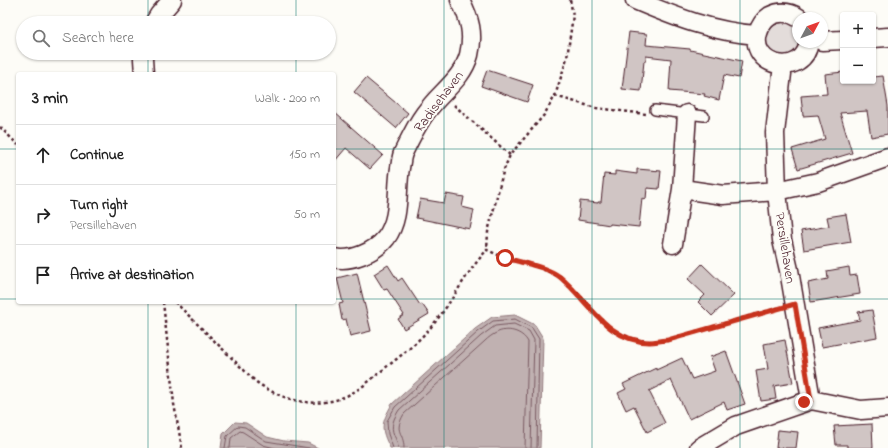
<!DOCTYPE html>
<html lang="en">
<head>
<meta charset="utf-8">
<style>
  :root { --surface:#fff; --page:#f2f2f2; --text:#222; --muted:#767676; --line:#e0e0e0 }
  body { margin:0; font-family:"Indie Flower",sans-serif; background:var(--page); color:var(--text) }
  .controls { position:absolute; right:12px; top:12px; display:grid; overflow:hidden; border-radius:4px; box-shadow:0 1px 3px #0004 }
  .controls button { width:36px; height:36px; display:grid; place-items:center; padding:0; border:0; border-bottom:1px solid var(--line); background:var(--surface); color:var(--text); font:20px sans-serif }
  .compass { position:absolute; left:792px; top:12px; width:36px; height:36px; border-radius:50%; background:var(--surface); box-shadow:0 1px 3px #0004; rotate:49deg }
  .stop { position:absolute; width:12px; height:12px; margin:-9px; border:3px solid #c8321e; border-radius:50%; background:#fff }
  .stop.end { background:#c8321e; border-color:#fff; box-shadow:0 1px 4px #0008 }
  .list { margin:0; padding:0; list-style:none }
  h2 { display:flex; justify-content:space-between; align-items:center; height:52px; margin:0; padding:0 16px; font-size:17px }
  h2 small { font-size:13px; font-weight:400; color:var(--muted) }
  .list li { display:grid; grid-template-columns:26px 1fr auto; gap:12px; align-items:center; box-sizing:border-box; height:60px; padding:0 16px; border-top:1px solid var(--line) }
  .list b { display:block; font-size:15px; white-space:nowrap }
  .list p { margin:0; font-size:13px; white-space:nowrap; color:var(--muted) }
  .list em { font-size:13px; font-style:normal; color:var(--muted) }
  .icon { flex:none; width:22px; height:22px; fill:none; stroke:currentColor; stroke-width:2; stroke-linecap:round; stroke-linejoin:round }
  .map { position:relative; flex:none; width:888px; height:448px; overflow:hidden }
  .search { position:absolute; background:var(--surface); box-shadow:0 1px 3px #0004; left:16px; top:16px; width:320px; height:44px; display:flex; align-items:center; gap:10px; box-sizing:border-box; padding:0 14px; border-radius:22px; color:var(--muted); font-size:15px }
  .panel { position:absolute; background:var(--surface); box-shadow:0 1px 3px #0004; left:16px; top:72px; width:320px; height:232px; border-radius:4px }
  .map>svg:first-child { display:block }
  .green { fill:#e3dcda; stroke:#967e82 }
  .water { fill:#c0b1b1; stroke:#91777b }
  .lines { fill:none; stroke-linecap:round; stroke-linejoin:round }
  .shore { stroke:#795961; stroke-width:1 }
  .building { fill:#d0c5c4; stroke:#4a1f2b }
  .lane-casing { stroke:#4a1f2b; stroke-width:12 }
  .street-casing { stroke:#4a1f2b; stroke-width:21 }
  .path { stroke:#4a1f2b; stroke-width:2.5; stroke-dasharray:3 3; stroke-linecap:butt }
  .lane { stroke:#fdfcf7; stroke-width:9 }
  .street { stroke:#fdfcf7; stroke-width:18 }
  .route { stroke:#c8321e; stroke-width:5 }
  .grid { fill:none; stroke:#0f766e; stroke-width:1; stroke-opacity:0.55 }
  .labels { text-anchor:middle; stroke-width:4; stroke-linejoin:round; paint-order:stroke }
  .street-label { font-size:14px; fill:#4a1f2b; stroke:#fdfcf7 }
</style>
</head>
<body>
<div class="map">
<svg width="888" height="448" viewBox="0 0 888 448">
  <rect width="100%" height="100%" fill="#fdfcf7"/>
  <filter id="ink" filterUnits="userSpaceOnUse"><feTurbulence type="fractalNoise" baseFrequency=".025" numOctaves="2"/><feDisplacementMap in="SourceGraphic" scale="8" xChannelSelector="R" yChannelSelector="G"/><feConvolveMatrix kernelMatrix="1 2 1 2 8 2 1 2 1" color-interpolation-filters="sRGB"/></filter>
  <g filter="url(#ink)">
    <!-- green -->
    <path class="green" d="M 785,22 C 797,25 798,31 798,42 L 800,42 C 796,54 781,62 771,51 C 759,38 771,23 785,22 Z"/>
    <!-- water -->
    <path class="water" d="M 515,315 L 535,325 L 543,338 L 540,448 L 390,448 C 380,428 381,424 392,404 L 475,329 L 492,317 Z
      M 235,422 L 246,423 L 267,437 L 284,441 L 308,443 L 318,448 L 221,448 L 223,434 Z"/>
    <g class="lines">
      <!-- shore -->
      <path class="shore" d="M 225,448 L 227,436 L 238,426 L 245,427 L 266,441 L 309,448
        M 230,448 L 231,438 L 240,431 L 243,432 L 263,445 L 275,448
        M 393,448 L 388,434 L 387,421 L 395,407 L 478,332 L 493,321 L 515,319 L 532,328 L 539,339 L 537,448
        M 398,448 C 398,443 396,440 394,435 C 390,426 394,418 399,410 L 481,336 L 495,326 L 514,324 L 529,331 L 534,340 L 531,448
        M 404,448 C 404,431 393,433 404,414 L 485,341 C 488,338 492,335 496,333 C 507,327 522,331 528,342 L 525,448"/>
    </g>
    <!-- building -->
    <path class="building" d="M 629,32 L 647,34 L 646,45 L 690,49 L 690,50 L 742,61 L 739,78 L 724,75 L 719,100 L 704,96 L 705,94 L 669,91 L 671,59 L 646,56 L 646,61 L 644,61 L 641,91 L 622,89 Z
      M 487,70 L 533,85 L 527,102 L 481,86 Z
      M 843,72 L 843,81 L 873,81 L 873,77 L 883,76 L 888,106 L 888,134 L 871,137 L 867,111 L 840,113 L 852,153 L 798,169 L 792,149 L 825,139 L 818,115 L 803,116 L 801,96 L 827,94 L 825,74 Z
      M 366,78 L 408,113 L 396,128 L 354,92 Z
      M 334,112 L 383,155 L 370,169 L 346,148 L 334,162 Z
      M 637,169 L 661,171 L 659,189 L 647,188 L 646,199 L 642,198 L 639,227 L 610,224 L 610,225 L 578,220 L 580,201 L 598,203 L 598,202 L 601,202 L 604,174 L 615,175 L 615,171 L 637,174 Z
      M 446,194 L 464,197 L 462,207 L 474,210 L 470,229 L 416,218 L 420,199 L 444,203 Z
      M 846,214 L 851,242 L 804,250 L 801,231 L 829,226 L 827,217 Z
      M 702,264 L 734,295 L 712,316 L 698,302 L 705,295 L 688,279 Z
      M 388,265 L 398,281 L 402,278 L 420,305 L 422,304 L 429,314 L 404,329 L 398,319 L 404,315 L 387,289 L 384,290 L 374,274 Z
      M 849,267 L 850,276 L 857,275 L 860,294 L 811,302 L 808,283 L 828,279 L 827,271 Z
      M 357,273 L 371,331 L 350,336 L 346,319 L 342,320 L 339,304 L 343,303 L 337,278 Z
      M 872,310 L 877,337 L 822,347 L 818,328 L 860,320 L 858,312 Z
      M 785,340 L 793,383 L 774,386 L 776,399 L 761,401 L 756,371 L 768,369 L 764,344 Z
      M 726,351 L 745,404 L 727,410 L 724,402 L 689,419 L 671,380 L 649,391 L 665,423 L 647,432 L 634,406 L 626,410 L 618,393 L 626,389 L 623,384 L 656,368 L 656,370 L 682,358 L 692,379 L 715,371 L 710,357 Z
      M 872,424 L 873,448 L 847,448 L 847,445 L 836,445 L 834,426 Z
      M 778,430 L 798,432 L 796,448 L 776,448 Z"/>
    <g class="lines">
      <defs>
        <path id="lane" d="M 655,110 L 704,116"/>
        <path id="street" d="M 635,0 C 675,17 713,32 757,35
          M 799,18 C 790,12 780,11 770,16 C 764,20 760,26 758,33 C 748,67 804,79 809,42
          M 154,23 L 159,15 L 172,0
          M 873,38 L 888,37
          M 822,41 L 843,40
          M 783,65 L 775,133 L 777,191 L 782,240 L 789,270 L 811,400
          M 144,74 L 143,59 L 144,53
          M 682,189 L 723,195 L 777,191 L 818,182 L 888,157
          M 673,244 L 682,189 L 687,114
          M 334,258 C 351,262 375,252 386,238 C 401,218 396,191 400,168 C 401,163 401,158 403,153 C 411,137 419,119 431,106 C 444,90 463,77 469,55 C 474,34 470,19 460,0
          M 699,448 L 736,426 L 811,400 L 861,410 L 888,408"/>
      </defs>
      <!-- lane casing -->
      <use href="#lane" class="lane-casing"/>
      <!-- street casing -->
      <use href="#street" class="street-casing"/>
      <!-- path -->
      <path class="path" d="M 570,0 L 573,15 L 567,58 L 555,96 L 544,115 L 510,155 L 503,172 L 488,232 L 487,250 L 505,258 L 536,266 L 559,276 L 579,295 L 600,319 L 615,332 L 633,339 L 649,342 L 668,340 L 779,308
        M 555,96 L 596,108 L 646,114
        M 454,105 L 510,155
        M 0,127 L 18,145
        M 163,302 L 174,404 L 182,448
        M 175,302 L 255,381 C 283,402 321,411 352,393 C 365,386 377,374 389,365 C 407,351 425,336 439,317 C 456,295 468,270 487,250"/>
      <!-- lane -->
      <use href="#lane" class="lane"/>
      <!-- street -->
      <use href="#street" class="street"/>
    </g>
  </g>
  <g class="lines" filter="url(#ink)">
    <!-- route -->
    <path class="route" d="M 505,258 C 520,262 548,267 560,277 C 589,301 607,342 650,342 C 656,342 662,340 668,340 L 795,304 L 811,400 L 804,402"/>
  </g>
  <!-- grid -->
  <path class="grid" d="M 148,0 L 148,23M 296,0 L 296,23M 444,0 L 444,448M 592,0 L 592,448M 740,0 L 740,448M 148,53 L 148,74M 296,53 L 296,74M 0,149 L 18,149M 334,149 L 888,149M 0,299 L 18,299M 334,299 L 888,299M 148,302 L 148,448M 296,302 L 296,448"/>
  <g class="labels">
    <!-- street labels -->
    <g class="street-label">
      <text transform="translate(438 101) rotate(-53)" y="5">Radisehaven</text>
      <text transform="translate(786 248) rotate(81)" y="5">Persillehaven</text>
    </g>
  </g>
</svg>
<div class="controls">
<button>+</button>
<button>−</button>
</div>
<svg class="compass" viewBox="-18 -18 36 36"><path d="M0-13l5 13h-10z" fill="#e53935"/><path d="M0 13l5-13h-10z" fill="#767676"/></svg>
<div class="stop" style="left:505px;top:258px"></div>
<div class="stop end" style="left:804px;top:402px"></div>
<div class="search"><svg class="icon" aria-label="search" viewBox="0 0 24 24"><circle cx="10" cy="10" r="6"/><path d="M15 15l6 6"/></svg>Search here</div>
<section class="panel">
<h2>3 min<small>Walk · 200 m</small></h2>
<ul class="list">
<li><svg class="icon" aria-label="ahead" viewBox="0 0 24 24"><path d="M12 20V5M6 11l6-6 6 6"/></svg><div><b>Continue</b></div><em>150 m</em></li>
<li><svg class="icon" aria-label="right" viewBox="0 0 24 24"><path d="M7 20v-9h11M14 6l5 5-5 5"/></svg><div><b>Turn right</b><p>Persillehaven</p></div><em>50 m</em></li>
<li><svg class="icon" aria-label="arrive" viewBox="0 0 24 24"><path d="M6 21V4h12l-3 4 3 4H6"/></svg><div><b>Arrive at destination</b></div></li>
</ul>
</section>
</div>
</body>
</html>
